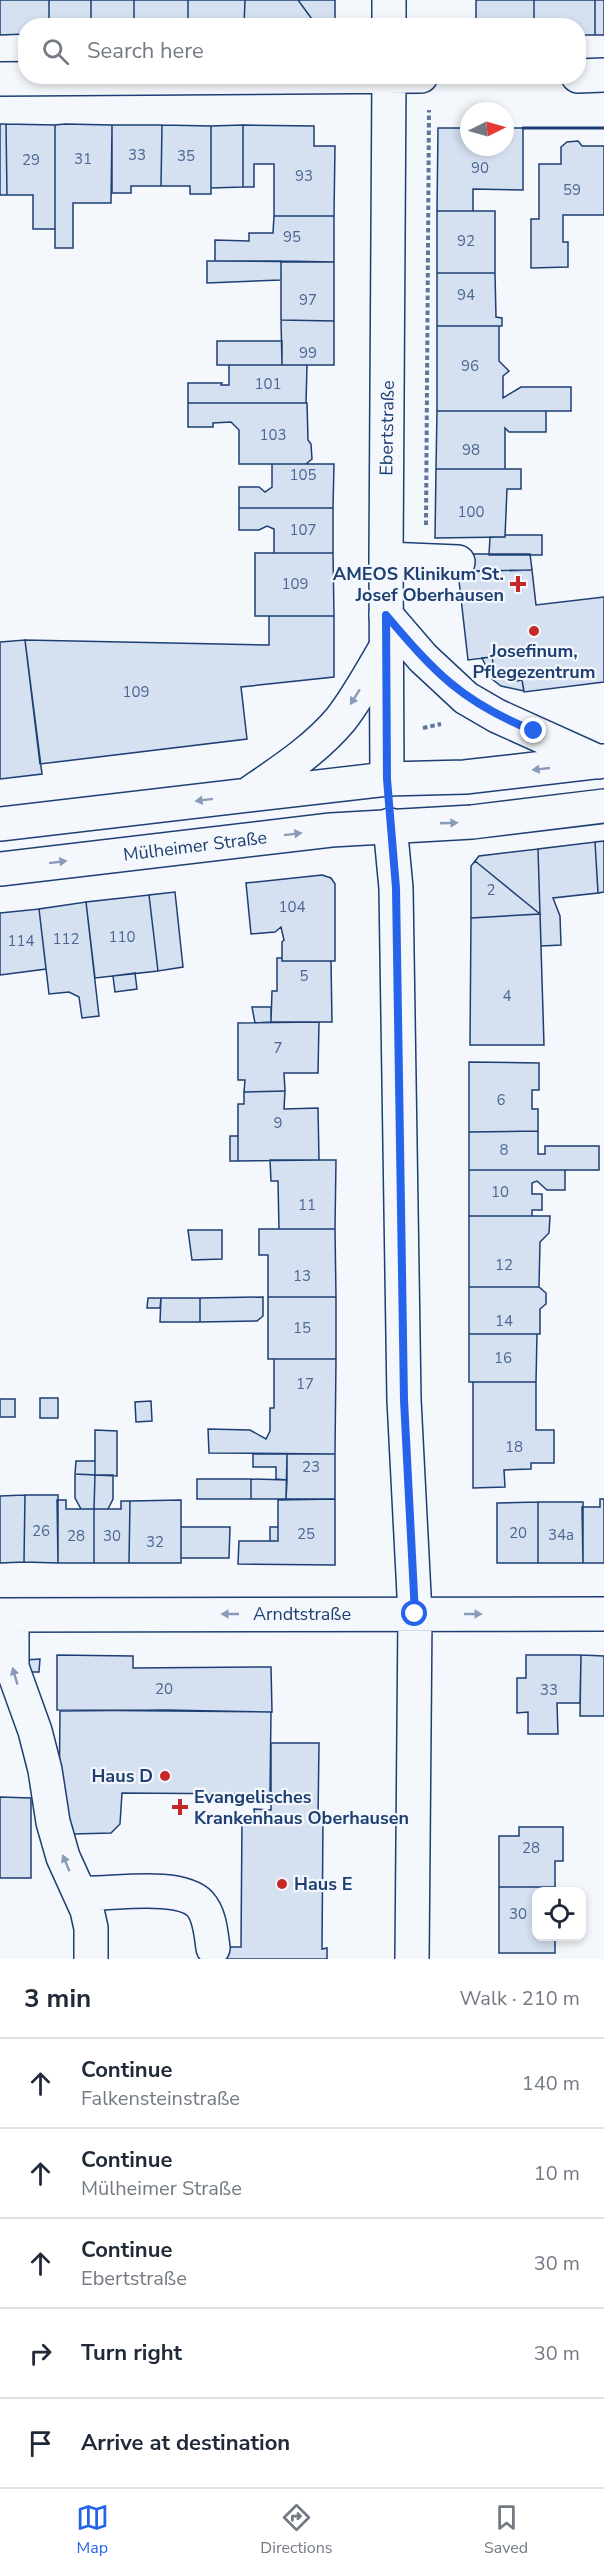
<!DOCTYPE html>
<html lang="en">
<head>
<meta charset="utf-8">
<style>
  :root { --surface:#fff; --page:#f2f2f3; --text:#1f2937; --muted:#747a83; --line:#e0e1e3; --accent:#2563eb }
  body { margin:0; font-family:"Nunito Sans",sans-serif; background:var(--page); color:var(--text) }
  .controls { position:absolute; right:18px; bottom:18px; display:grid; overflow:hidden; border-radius:12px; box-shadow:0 3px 9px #0003 }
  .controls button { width:54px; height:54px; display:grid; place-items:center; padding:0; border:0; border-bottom:2px solid var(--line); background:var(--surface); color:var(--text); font:30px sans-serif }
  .compass { position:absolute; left:460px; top:102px; width:54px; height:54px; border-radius:50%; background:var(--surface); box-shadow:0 3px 9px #0003; rotate:85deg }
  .stop { position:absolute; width:18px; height:18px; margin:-14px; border:4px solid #2563eb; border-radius:50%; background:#fff }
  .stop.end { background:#2563eb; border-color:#fff; box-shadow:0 2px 6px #0008 }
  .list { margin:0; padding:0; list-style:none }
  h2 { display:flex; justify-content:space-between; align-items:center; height:78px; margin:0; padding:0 24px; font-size:26px }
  h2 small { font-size:20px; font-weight:400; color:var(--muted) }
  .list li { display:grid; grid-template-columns:39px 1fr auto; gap:18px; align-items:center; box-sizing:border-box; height:90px; padding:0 24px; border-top:2px solid var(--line) }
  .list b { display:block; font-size:22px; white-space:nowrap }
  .list p { margin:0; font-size:20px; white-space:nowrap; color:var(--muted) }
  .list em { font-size:20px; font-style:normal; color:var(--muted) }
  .icon { flex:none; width:33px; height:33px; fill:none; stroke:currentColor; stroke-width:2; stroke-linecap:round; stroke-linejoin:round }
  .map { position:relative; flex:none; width:604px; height:1959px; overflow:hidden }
  .search { position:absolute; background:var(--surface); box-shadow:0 3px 9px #0003; left:18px; right:18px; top:18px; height:66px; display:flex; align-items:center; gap:15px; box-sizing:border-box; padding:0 21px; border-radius:24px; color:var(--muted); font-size:22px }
  .sheet { height:528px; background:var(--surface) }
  nav { display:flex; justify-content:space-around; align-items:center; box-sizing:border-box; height:84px; border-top:2px solid var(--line); background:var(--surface); font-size:16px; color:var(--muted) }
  nav a { display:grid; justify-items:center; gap:3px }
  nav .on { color:var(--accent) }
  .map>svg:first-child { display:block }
  .building { fill:#d5e0f0; stroke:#1d3f73; stroke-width:1.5 }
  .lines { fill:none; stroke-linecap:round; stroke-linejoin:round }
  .minor-casing { stroke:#1d3f73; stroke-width:36 }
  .major-casing { stroke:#1d3f73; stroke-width:36 }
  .path { stroke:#5e769c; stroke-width:4; stroke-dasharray:4.5 3; stroke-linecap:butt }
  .minor { stroke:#f4f7fb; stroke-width:33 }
  .major { stroke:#f4f7fb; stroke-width:33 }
  .wall { stroke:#1d3f73; stroke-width:3 }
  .oneway { fill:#889bb7 }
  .route { stroke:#2563eb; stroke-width:8 }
  .poi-dot { fill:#c62828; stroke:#f4f7fb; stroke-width:2 }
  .labels { text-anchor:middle; stroke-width:4.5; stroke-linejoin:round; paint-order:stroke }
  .number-label { font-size:15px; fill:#4b6792 }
  .street-label { font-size:18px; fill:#1d3f73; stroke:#f4f7fb }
  .poi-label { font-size:18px; font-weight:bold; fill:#1d3f73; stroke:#f4f7fb; text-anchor:end }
</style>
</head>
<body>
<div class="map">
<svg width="604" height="1959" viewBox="0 0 604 1959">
  <rect width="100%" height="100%" fill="#f4f7fb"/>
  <!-- building -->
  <path class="building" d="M 0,0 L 49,0 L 49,26 L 26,26 L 26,34 L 0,35 Z
    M 49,0 L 91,0 L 91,26 L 49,26 Z
    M 91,0 L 134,0 L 134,26 L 91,26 Z
    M 134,0 L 188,0 L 188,26 L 134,26 Z
    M 188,0 L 245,0 L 244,26 L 188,26 Z
    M 245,0 L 298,0 L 317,26 L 244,26 Z
    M 298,0 L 335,0 L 335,24 L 317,26 Z
    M 476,0 L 534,0 L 534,26 L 476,26 Z
    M 534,0 L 595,0 L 595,35 L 578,35 L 578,26 L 534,26 Z
    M 595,0 L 604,0 L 604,35 L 595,35 Z
    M 0,124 L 6,124 L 7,195 L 0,195 Z
    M 6,124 L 55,125 L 55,229 L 33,229 L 33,195 L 7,195 Z
    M 65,124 L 112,125 L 111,203 L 73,203 L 73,248 L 55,248 L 55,125 Z
    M 112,125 L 162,125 L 161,186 L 131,186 L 131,193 L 112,193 Z
    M 162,125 L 211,126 L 211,194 L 190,194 L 190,186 L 161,186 Z
    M 243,125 L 314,126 L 314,146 L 335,146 L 334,216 L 274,216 L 274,164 L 254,164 L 254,187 L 243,187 Z
    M 243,125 L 243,187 L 211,188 L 211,126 Z
    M 438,128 L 469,128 L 469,147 L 505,147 L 505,128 L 523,128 L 523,190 L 473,189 L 473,211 L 437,211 Z
    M 578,141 L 582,146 L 604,146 L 604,215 L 563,215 L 563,242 L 568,242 L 568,267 L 531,268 L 531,219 L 539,219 L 539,164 L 561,164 L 561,147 L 567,142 Z
    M 437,211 L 495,211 L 495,273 L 437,273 Z
    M 274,216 L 334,216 L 334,262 L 215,261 L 215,240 L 249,241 L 249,233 L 273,233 Z
    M 207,261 L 281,261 L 281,280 L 207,283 Z
    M 281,261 L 334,262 L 334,321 L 281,320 Z
    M 437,273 L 495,273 L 496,317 L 502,318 L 502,326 L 437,326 Z
    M 281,320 L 334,321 L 334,365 L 282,365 Z
    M 437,326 L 499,326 L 499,361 L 509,371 L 503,376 L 503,398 L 521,387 L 571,387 L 571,411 L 437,411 Z
    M 217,341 L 282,341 L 282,365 L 217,365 Z
    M 229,365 L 307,365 L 306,403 L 188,403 L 188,383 L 222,383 L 221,385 L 229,385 Z
    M 188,403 L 307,403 L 308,440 L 311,444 L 312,459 L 306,464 L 239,464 L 239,430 L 231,422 L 213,423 L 213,427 L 188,427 Z
    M 437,411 L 546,411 L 546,432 L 509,432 L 505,428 L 505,469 L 436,469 Z
    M 272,464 L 334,464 L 333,508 L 239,508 L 239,487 L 259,487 L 265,492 L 272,487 Z
    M 436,469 L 521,469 L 521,489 L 507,489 L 505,537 L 435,538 Z
    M 239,508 L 333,508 L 333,553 L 274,553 L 274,529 L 267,526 L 259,530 L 239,530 Z
    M 505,535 L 542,535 L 542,555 L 489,555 L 490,537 L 505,537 Z
    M 255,553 L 333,553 L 334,616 L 255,616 Z
    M 457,554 L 530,554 L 532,570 L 459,571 Z
    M 532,570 L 536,605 L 604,597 L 604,682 L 524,692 L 522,680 L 511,682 L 494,669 L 492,657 L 468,660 L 458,572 Z
    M 269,616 L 334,616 L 334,677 L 241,687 L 247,739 L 40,764 L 25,640 L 269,645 Z
    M 25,640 L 42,774 L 0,779 L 0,642 Z
    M 492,657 L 494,669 L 511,682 L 522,680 L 524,691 L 501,686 L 492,679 L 482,658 Z
    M 604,841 L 604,892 L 598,893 L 595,842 Z
    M 595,842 L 598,893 L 553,898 L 560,916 L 561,945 L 541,946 L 538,849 Z
    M 538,849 L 540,914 L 475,861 L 479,856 Z
    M 475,861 L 540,914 L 471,918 L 471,866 Z
    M 322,875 L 331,878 L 335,884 L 335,961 L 282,961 L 282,942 L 284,940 L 281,927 L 275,932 L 251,934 L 246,883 Z
    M 175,892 L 183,967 L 158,971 L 149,895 Z
    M 149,895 L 158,971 L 95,978 L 86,902 Z
    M 86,902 L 99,1016 L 82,1018 L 79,997 L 69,992 L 49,994 L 39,909 Z
    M 39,909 L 46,969 L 0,975 L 0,913 Z
    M 540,914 L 544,1045 L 470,1045 L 471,918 Z
    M 277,958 L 282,958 L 282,961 L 331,961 L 332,1022 L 271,1022 L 272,991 L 277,991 Z
    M 135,973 L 137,989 L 115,992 L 113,976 Z
    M 252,1007 L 271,1007 L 271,1022 L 255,1023 Z
    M 319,1022 L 318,1073 L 284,1073 L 285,1091 L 244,1092 L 245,1080 L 238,1080 L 238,1023 Z
    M 469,1062 L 539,1063 L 539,1090 L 532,1090 L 532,1109 L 538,1109 L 538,1131 L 469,1132 Z
    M 285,1091 L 284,1109 L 318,1108 L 319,1160 L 238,1161 L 238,1104 L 244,1104 L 244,1092 Z
    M 538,1131 L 538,1154 L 545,1154 L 545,1146 L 599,1146 L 599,1170 L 469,1170 L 469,1132 Z
    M 230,1136 L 238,1136 L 238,1161 L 230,1161 Z
    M 270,1160 L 336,1160 L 335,1229 L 279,1229 L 278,1181 L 271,1181 Z
    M 469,1170 L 565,1170 L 565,1190 L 547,1190 L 537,1181 L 532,1183 L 532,1194 L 542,1194 L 542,1210 L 532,1210 L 532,1216 L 469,1216 Z
    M 469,1216 L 550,1216 L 549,1233 L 540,1242 L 539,1287 L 469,1287 Z
    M 259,1229 L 335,1229 L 336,1297 L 268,1297 L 268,1255 L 259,1255 Z
    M 188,1230 L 222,1230 L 222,1259 L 192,1260 Z
    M 469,1287 L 539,1287 L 546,1293 L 546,1304 L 540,1309 L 540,1334 L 469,1334 Z
    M 263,1297 L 263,1316 L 257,1321 L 200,1322 L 200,1298 Z
    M 268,1297 L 336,1297 L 336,1359 L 268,1359 Z
    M 148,1298 L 161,1298 L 160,1308 L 147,1308 Z
    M 161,1298 L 200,1298 L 200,1322 L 160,1322 Z
    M 469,1334 L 537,1334 L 536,1382 L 469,1382 Z
    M 274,1359 L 336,1359 L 335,1454 L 209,1453 L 208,1429 L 250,1430 L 266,1439 L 270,1431 L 270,1408 L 274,1408 Z
    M 473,1382 L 536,1382 L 536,1430 L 554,1430 L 554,1463 L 531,1463 L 531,1469 L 504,1470 L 505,1487 L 473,1488 Z
    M 40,1398 L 58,1398 L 58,1418 L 40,1418 Z
    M 0,1399 L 15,1399 L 15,1417 L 0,1417 Z
    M 151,1401 L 152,1421 L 136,1422 L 135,1402 Z
    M 95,1430 L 117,1431 L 117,1476 L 95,1475 Z
    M 253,1454 L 287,1454 L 287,1480 L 276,1479 L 276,1467 L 253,1467 Z
    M 287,1454 L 335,1454 L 335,1499 L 286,1499 Z
    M 76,1461 L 95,1461 L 95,1475 L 75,1474 Z
    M 75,1474 L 95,1475 L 94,1509 L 81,1509 L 75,1498 Z
    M 95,1475 L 113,1475 L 113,1499 L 108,1509 L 94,1509 Z
    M 197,1479 L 251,1479 L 251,1499 L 197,1499 Z
    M 251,1479 L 287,1480 L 286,1499 L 251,1499 Z
    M 25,1495 L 24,1562 L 0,1563 L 0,1496 Z
    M 25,1495 L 58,1495 L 58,1563 L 24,1562 Z
    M 335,1499 L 335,1565 L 238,1564 L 239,1541 L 278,1541 L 278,1500 Z
    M 600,1499 L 604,1499 L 604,1563 L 583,1563 L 582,1507 L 600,1507 Z
    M 57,1500 L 66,1500 L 66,1509 L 94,1509 L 94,1563 L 58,1563 Z
    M 181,1500 L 181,1563 L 129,1563 L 130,1501 Z
    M 121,1501 L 130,1501 L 129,1563 L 94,1563 L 94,1509 L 121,1509 Z
    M 538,1502 L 538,1563 L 497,1563 L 497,1503 Z
    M 538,1502 L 583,1502 L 583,1563 L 538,1563 Z
    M 181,1527 L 230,1527 L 229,1558 L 181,1558 Z
    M 270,1527 L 278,1527 L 278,1541 L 270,1541 Z
    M 57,1655 L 133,1656 L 133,1668 L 271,1667 L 272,1712 L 57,1710 Z
    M 526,1655 L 581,1655 L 580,1703 L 557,1703 L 558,1734 L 528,1734 L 528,1712 L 517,1713 L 517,1678 L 526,1678 Z
    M 581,1655 L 604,1656 L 604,1716 L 580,1716 Z
    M 40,1659 L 39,1672 L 24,1672 L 24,1660 Z
    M 166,1710 L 271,1712 L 270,1794 L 122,1793 L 120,1824 L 111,1833 L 73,1834 L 59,1807 L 60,1711 Z
    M 271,1743 L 319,1743 L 318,1820 L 323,1820 L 322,1949 L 327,1948 L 327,1959 L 226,1959 L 227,1947 L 241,1947 L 242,1820 L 255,1820 L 254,1809 L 271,1810 Z
    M 0,1797 L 31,1798 L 31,1878 L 0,1878 Z
    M 519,1827 L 563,1827 L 563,1861 L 555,1861 L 555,1887 L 499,1887 L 499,1836 L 519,1836 Z
    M 499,1887 L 555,1887 L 555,1892 L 536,1892 L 536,1936 L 555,1936 L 555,1953 L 499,1953 Z"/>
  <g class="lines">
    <defs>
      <path id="minor" d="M 389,26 L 389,0
        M 578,76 L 604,75
        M 0,79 L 421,76
        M 386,559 L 458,562
        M 387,779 L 386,559 L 389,76
        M 390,825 L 396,888 L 404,1400 L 415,1614 L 412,1959
        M 0,1615 L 604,1614
        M 12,1615 L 12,1667 L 35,1731 L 45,1770 L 53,1822 L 63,1857 L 87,1910 L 91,1928 L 91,1959
        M 80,1893 C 109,1895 179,1882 200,1904 C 210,1915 211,1934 213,1948"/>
      <path id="major" d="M 386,615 L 423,658 L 466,698 L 497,716 L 599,762
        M 250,793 C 282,771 316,749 341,719 C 358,697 372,671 386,647
        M 0,824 L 387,779 L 465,777 L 604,761
        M 0,869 L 331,830 L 472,822 L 604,806"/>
    </defs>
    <!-- minor casing -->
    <use href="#minor" class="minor-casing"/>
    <!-- major casing -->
    <use href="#major" class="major-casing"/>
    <!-- path -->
    <path class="path" d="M 426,525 L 429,110
      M 423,728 L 441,724"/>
    <!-- minor -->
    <use href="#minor" class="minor"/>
    <!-- major -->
    <use href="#major" class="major"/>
    <!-- wall -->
    <path class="wall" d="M 523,128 L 604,128"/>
  </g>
  <!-- one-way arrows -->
  <defs><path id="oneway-solid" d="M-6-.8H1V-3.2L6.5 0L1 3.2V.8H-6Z" transform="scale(1.5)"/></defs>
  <g class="oneway">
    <use href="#oneway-solid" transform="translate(355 697) rotate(122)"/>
    <use href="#oneway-solid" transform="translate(541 769) rotate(174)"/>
    <use href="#oneway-solid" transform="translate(204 800) rotate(173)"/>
    <use href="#oneway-solid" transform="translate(449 823) rotate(-2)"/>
    <use href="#oneway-solid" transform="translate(293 834) rotate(-7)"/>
    <use href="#oneway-solid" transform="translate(58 862) rotate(-7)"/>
    <use href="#oneway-solid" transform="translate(230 1614) rotate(180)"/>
    <use href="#oneway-solid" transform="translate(473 1614)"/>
    <use href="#oneway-solid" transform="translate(15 1676) rotate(-106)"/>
    <use href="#oneway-solid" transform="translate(66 1863) rotate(-113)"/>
  </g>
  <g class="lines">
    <!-- route -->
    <path class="route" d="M 415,1614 L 404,1400 L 396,888 L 387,779 L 386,615 C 435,673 462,702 534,731"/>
  </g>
  <!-- markers -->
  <g class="poi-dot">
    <path d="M515 575h6v6h6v6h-6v6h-6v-6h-6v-6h6z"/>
    <circle cx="534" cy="631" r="6"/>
    <circle cx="165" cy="1776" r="6"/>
    <path d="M177 1798h6v6h6v6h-6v6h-6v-6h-6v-6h6z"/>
    <circle cx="282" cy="1884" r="6"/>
  </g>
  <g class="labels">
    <!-- number labels -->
    <g class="number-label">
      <text x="137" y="160">33</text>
      <text x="186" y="161">35</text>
      <text x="83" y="164">31</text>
      <text x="31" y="165">29</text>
      <text x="480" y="173">90</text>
      <text x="304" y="181">93</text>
      <text x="572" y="195">59</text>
      <text x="292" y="242">95</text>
      <text x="466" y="246">92</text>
      <text x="466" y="300">94</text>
      <text x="308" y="305">97</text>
      <text x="308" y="358">99</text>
      <text x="470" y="371">96</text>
      <text x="268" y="389">101</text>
      <text x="273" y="440">103</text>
      <text x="471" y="455">98</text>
      <text x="303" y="480">105</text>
      <text x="471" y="517">100</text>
      <text x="303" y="535">107</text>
      <text x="295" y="589">109</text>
      <text x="136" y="697">109</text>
      <text x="491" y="895">2</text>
      <text x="292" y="912">104</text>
      <text x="122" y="942">110</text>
      <text x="66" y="944">112</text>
      <text x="21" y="946">114</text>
      <text x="304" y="981">5</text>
      <text x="507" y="1001">4</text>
      <text x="278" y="1053">7</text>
      <text x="501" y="1105">6</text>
      <text x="278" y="1128">9</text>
      <text x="504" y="1155">8</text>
      <text x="500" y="1197">10</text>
      <text x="307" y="1210">11</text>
      <text x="504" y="1270">12</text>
      <text x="302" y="1281">13</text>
      <text x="504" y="1326">14</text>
      <text x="302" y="1333">15</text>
      <text x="503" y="1363">16</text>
      <text x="305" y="1389">17</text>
      <text x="514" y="1452">18</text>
      <text x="311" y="1472">23</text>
      <text x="41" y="1536">26</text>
      <text x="518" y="1538">20</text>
      <text x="306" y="1539">25</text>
      <text x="561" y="1540">34a</text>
      <text x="76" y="1541">28</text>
      <text x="112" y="1541">30</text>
      <text x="155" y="1547">32</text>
      <text x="164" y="1694">20</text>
      <text x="549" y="1695">33</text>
      <text x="531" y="1853">28</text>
      <text x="518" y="1919">30</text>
    </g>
    <!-- street labels -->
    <g class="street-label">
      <text transform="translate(387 428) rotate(-89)" y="6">Ebertstraße</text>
      <text transform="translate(195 846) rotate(-7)" y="6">Mülheimer Straße</text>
      <text x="302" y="1620">Arndtstraße</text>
    </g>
    <!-- poi labels -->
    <g class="poi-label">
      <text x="504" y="580">AMEOS Klinikum St.<tspan x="504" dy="21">Josef Oberhausen</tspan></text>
      <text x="534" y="657" text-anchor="middle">Josefinum,<tspan x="534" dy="21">Pflegezentrum</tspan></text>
      <text x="153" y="1782">Haus D</text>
      <text x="194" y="1803" text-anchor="start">Evangelisches<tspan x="194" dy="21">Krankenhaus Oberhausen</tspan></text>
      <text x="294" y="1890" text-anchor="start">Haus E</text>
    </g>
  </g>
</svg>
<div class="controls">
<button><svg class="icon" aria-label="locate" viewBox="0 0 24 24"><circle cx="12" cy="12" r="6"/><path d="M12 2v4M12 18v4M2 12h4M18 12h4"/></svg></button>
</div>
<svg class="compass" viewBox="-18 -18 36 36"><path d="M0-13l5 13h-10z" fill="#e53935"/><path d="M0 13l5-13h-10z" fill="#747a83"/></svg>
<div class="stop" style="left:415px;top:1614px"></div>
<div class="stop end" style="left:534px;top:731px"></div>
<div class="search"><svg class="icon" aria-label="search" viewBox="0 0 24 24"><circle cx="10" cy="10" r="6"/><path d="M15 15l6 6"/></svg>Search here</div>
</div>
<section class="sheet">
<h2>3 min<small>Walk · 210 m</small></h2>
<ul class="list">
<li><svg class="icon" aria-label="ahead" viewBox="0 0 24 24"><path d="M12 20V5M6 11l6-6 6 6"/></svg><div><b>Continue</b><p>Falkensteinstraße</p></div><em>140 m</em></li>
<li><svg class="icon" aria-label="ahead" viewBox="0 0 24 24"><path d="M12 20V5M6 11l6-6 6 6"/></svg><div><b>Continue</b><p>Mülheimer Straße</p></div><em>10 m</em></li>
<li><svg class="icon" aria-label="ahead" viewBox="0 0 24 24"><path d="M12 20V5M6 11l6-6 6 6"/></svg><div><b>Continue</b><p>Ebertstraße</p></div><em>30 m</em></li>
<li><svg class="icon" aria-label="right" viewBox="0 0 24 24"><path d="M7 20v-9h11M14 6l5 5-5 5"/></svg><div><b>Turn right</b></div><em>30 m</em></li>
<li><svg class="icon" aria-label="arrive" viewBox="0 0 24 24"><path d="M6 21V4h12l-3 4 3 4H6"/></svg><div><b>Arrive at destination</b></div></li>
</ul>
</section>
<nav>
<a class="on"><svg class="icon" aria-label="map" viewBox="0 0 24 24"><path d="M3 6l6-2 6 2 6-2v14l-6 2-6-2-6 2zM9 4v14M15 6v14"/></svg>Map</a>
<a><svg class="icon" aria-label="directions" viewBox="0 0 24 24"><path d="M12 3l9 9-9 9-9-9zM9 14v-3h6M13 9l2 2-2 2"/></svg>Directions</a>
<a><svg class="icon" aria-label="saved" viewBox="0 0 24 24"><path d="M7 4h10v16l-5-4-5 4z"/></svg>Saved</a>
</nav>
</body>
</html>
